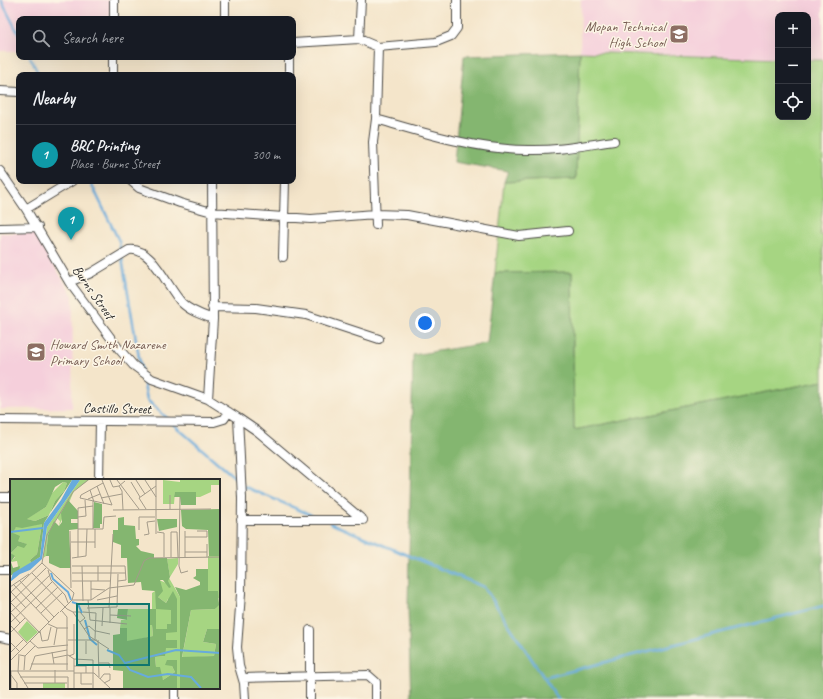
<!DOCTYPE html>
<html lang="en">
<head>
<meta charset="utf-8">
<style>
  :root { --surface:#171b24; --page:#242831; --text:#f1f3f6; --muted:#9ea1a6; --line:#363941; --accent:#c8321e }
  body { margin:0; font-family:Caveat,sans-serif; background:var(--page); color:var(--text) }
  .controls { position:absolute; right:12px; top:12px; display:grid; overflow:hidden; border-radius:8px; box-shadow:0 4px 16px #0002 }
  .controls button { width:36px; height:36px; display:grid; place-items:center; padding:0; border:0; border-bottom:1px solid var(--line); background:var(--surface); color:var(--text); font:20px sans-serif }
  .you { position:absolute; left:425px; top:323px; width:14px; height:14px; margin:-10px; border:3px solid #fff; border-radius:50%; background:#1a73e8; box-shadow:0 0 0 6px #1a73e833 }
  .badge { display:grid; place-items:center; width:26px; height:26px; border-radius:50%; background:var(--accent); color:#fff; font-size:13px; font-weight:700 }
  .pin { position:absolute; translate:-50% -33px; filter:drop-shadow(0 1px 2px #0008) }
  .pin::after { content:''; position:absolute; top:21px; width:14px; height:12px; background:inherit; clip-path:polygon(0 0,100% 0,50% 100%) }
  .list { margin:0; padding:0; list-style:none }
  h2 { display:flex; justify-content:space-between; align-items:center; height:52px; margin:0; padding:0 16px; font-size:17px }
  h2 small { font-size:13px; font-weight:400; color:var(--muted) }
  .list li { display:grid; grid-template-columns:26px 1fr auto; gap:12px; align-items:center; box-sizing:border-box; height:60px; padding:0 16px; border-top:1px solid var(--line) }
  .list b { display:block; font-size:15px; white-space:nowrap }
  .list p { margin:0; font-size:13px; white-space:nowrap; color:var(--muted) }
  .list em { font-size:13px; font-style:normal; color:var(--muted) }
  .icon { flex:none; width:22px; height:22px; fill:none; stroke:currentColor; stroke-width:2; stroke-linecap:round; stroke-linejoin:round }
  .map { position:relative; flex:none; width:823px; height:699px; overflow:hidden }
  .search { position:absolute; background:var(--surface); box-shadow:0 4px 16px #0002; left:16px; top:16px; width:280px; height:44px; display:flex; align-items:center; gap:10px; box-sizing:border-box; padding:0 14px; border-radius:8px; color:var(--muted); font-size:15px }
  .panel { position:absolute; background:var(--surface); box-shadow:0 4px 16px #0002; left:16px; top:72px; width:280px; height:112px; border-radius:8px }
  .map>svg:first-child { display:block }
  .built { fill:#f5cfdb }
  .green { fill:#a6d582; stroke:#688056 }
  .forest { fill:#84b670; stroke:#58704e }
  .lines { fill:none; stroke-linecap:round; stroke-linejoin:round }
  .stream { stroke:#67abdc; stroke-width:2.5 }
  .minor-casing { stroke:#494743; stroke-width:10 }
  .minor { stroke:#fff; stroke-width:8 }
  .labels { text-anchor:middle; stroke-width:3; stroke-linejoin:round; paint-order:stroke }
  .education-label { font-size:14px; fill:#785e54; stroke:#fcf5e5; text-anchor:end }
  .street-label { font-size:14px; fill:#2b2b2b; stroke:#fcf5e5 }
  .inset-river { fill:none; stroke:#67abdc; stroke-width:2 }
  .inset-road { fill:none; stroke:#a49b8a; stroke-width:1 }
  .view { fill:#0f766e; fill-opacity:0.15; stroke:#0f766e; stroke-width:2 }
  .inset-edge { fill:none; stroke:#2b2b2b; stroke-width:2 }
</style>
</head>
<body>
<div class="map">
<svg width="823" height="699" viewBox="0 0 823 699">
  <rect width="100%" height="100%" fill="#fcf5e5"/>
  <filter id="ink" filterUnits="userSpaceOnUse"><feTurbulence type="fractalNoise" baseFrequency=".025" numOctaves="2"/><feDisplacementMap in="SourceGraphic" scale="8" xChannelSelector="R" yChannelSelector="G"/><feConvolveMatrix kernelMatrix="1 2 1 2 8 2 1 2 1" color-interpolation-filters="sRGB"/></filter>
  <filter id="wash" filterUnits="userSpaceOnUse"><feTurbulence type="fractalNoise" baseFrequency=".012" numOctaves="4" result="noise"/><feDisplacementMap in="SourceGraphic" scale="16" xChannelSelector="R" yChannelSelector="G"/><feGaussianBlur stdDeviation="0.9" result="paint"/><feColorMatrix in="noise" values="0 0 0 0 0 0 0 0 0 0 0 0 0 0 0 0 0 1.4 0 .05"/><feComposite in="paint" operator="in"/></filter>
  <g filter="url(#wash)">
    <rect width="100%" height="100%" fill="#f4e5ca"/>
    <!-- built -->
    <path class="built" d="M 0,0 L 111,0 L 111,19 L 19,19 L 19,51 L 0,51 Z
      M 581,0 L 823,0 L 823,60 L 808,60 L 808,15 L 778,15 L 778,59 L 580,52 Z
      M 0,233 L 34,233 L 73,296 L 72,408 L 0,409 Z"/>
    <!-- green -->
    <path class="green" d="M 580,52 L 778,59 L 778,117 L 808,117 L 808,60 L 823,60 L 823,204 L 820,235 L 823,235 L 823,381 L 574,430 L 572,272 L 495,273 L 504,182 L 576,179 Z"/>
    <!-- forest -->
    <path class="forest" d="M 580,52 L 576,179 L 504,182 L 508,171 L 454,162 L 464,56 Z
      M 572,272 L 574,430 L 823,381 L 823,699 L 411,699 L 408,608 L 413,355 L 487,343 L 495,273 Z"/>
    <g class="lines">
      <!-- stream -->
      <path class="stream" d="M 1,0 L 19,35
        M 30,57 L 39,75
        M 90,181 L 119,241 L 141,369
        M 142,374 L 147,400 L 168,419
        M 173,424 L 240,482
        M 243,486 L 316,517
        M 330,523 L 484,587 L 558,699
        M 544,678 L 823,606"/>
    </g>
  </g>
  <g filter="url(#ink)">
    <g class="lines">
      <defs>
        <path id="minor" d="M 114,19 L 114,0
          M 225,19 L 225,0
          M 359,39 L 361,0
          M 293,43 L 359,39 L 378,47 L 436,42 L 451,36 L 457,28 L 457,0
          M 113,57 L 113,75
          M 289,75 L 289,57
          M 0,91 L 19,92
          M 376,119 C 425,133 477,150 528,150 C 557,151 586,145 614,141
          M 0,171 L 26,209 L 69,282 L 119,349 L 133,365 L 152,379 L 208,399 L 238,418 L 257,431 L 363,520
          M 131,181 L 139,188 L 180,203 L 212,212 L 311,219 L 375,214 L 407,215 L 519,236 L 568,231
          M 26,209 L 72,181
          M 376,225 L 373,142 L 376,119 L 378,47
          M 0,228 L 38,227
          M 283,257 L 285,181
          M 69,282 L 91,273 L 129,250 C 152,246 168,289 182,303 C 190,311 202,315 213,319
          M 212,307 L 256,308 L 306,315 L 379,339
          M 208,399 L 213,319 L 212,181
          M 238,418 L 242,498 L 241,594 L 237,647 L 239,666 L 244,683 L 245,699
          M 0,420 L 214,422 L 224,419 L 229,412
          M 99,480 L 100,421
          M 0,497 L 11,497
          M 241,520 L 363,520
          M 0,570 L 11,570
          M 310,630 L 310,699
          M 0,637 L 11,639
          M 243,678 L 368,675 L 376,682 L 376,699
          M 175,699 L 175,688"/>
      </defs>
      <!-- minor casing -->
      <use href="#minor" class="minor-casing"/>
      <!-- minor -->
      <use href="#minor" class="minor"/>
    </g>
  </g>
  <!-- icons -->
  <defs>
    <symbol id="school-square" viewBox="-11 -11 22 22"><rect x="-9" y="-9" width="18" height="18" rx="4" fill="#8d6e63" stroke="#fcf5e5"/><path d="M0-5L7-2L0 1L-7-2ZM-4 1L0 2.5L4 1V4Q0 6-4 4Z" fill="#fff"/></symbol>
  </defs>
  <g fill-rule="evenodd">
    <use href="#school-square" x="668" y="23" width="22" height="22"/>
    <use href="#school-square" x="25" y="341" width="22" height="22"/>
  </g>
  <g class="labels">
    <!-- education labels -->
    <g class="education-label">
      <text x="665" y="31">Mopan Technical<tspan x="665" dy="16">High School</tspan></text>
      <text x="50" y="349" text-anchor="start">Howard Smith Nazarene<tspan x="50" dy="16">Primary School</tspan></text>
    </g>
    <!-- street labels -->
    <g class="street-label">
      <text transform="translate(94 292) rotate(55)" y="5">Burns Street</text>
      <text transform="translate(117 408) rotate(1)" y="5">Castillo Street</text>
    </g>
  </g>
  <!-- overview -->
  <g transform="translate(10 479)">
    <rect width="210" height="210" fill="#f4e5ca"/>
    <path d="M 70,1 L 79,1 L 64,12 L 49,47 L 50,42 L 47,39 L 38,56 L 36,77 L 33,79 L 37,48 ZM 153,1 L 170,3 L 170,1 L 210,1 L 210,6 L 201,6 L 201,13 L 190,18 L 186,18 L 186,13 L 165,13 L 164,25 L 153,25 ZM 53,3 L 57,4 L 54,12 L 45,22 L 39,36 L 25,42 L 16,40 L 36,28 L 40,16 ZM 30,44 L 32,45 L 27,75 L 20,81 L 21,84 L 9,92 L 7,82 L 1,83 L 5,78 L 1,74 L 8,67 L 16,65 L 8,62 L 3,54 L 6,47 L 26,46 ZM 198,77 L 210,77 L 210,120 L 198,112 ZM 168,79 L 168,85 L 160,98 L 157,80 ZM 159,99 L 170,118 L 170,209 L 167,209 L 167,181 L 162,187 L 165,193 L 153,201 L 146,189 L 145,178 L 155,177 L 155,169 L 167,169 L 156,161 L 156,153 L 167,153 L 158,120 L 156,124 L 148,118 L 149,101 L 156,104 ZM 145,112 L 146,119 L 161,131 L 161,145 L 157,150 L 146,150 L 146,131 L 142,131 L 142,114 ZM 210,120 L 210,150 L 197,150 L 193,163 L 206,165 L 204,177 L 172,179 L 181,131 L 205,130 ZM 118,130 L 139,130 L 139,146 L 142,146 L 143,157 L 117,163 L 110,149 L 111,141 L 117,141 ZM 17,142 L 28,153 L 17,163 L 8,153 ZM 33,204 L 55,204 L 55,209 L 33,209 Z" fill="#a6d582"/>
    <path d="M 0,1 L 62,1 L 40,34 L 45,22 L 54,12 L 57,4 L 53,3 L 45,8 L 36,28 L 17,40 L 25,42 L 39,36 L 34,44 L 30,78 L 21,84 L 20,81 L 27,75 L 32,45 L 12,49 L 6,48 L 3,54 L 10,57 L 8,62 L 17,65 L 14,69 L 8,67 L 1,74 L 5,77 L 1,83 L 3,89 L 10,87 L 9,92 L 0,97 ZM 165,13 L 186,13 L 186,26 L 171,26 L 170,18 L 164,18 ZM 58,21 L 68,32 L 68,40 L 61,40 L 61,44 L 68,44 L 68,50 L 59,51 L 61,89 L 50,89 L 39,84 L 39,77 L 36,77 L 38,56 L 44,42 L 49,47 L 52,43 L 51,34 ZM 84,23 L 92,25 L 92,45 L 90,45 L 90,49 L 83,49 ZM 210,30 L 210,77 L 199,77 L 198,51 L 176,50 L 172,47 L 171,31 ZM 114,38 L 114,46 L 125,47 L 126,60 L 129,60 L 129,66 L 126,67 L 131,72 L 144,75 L 144,79 L 157,79 L 160,98 L 158,102 L 161,108 L 159,109 L 153,101 L 150,101 L 153,112 L 148,118 L 156,124 L 163,112 L 167,120 L 167,153 L 156,154 L 156,161 L 167,161 L 167,169 L 156,169 L 155,177 L 145,178 L 146,188 L 150,188 L 153,201 L 165,193 L 162,187 L 155,186 L 157,181 L 167,181 L 167,209 L 113,209 L 113,192 L 103,191 L 103,156 L 110,155 L 110,149 L 117,149 L 117,162 L 143,157 L 142,146 L 139,146 L 139,130 L 146,130 L 145,112 L 132,111 L 131,103 L 118,104 L 117,79 L 111,79 L 111,66 L 103,63 L 103,51 L 108,51 L 108,39 ZM 146,130 L 161,131 L 161,145 L 157,145 L 157,150 L 146,150 ZM 147,40 L 167,40 L 167,48 L 149,52 ZM 186,90 L 198,90 L 198,112 L 208,112 L 209,126 L 205,130 L 181,131 L 172,178 L 204,177 L 206,165 L 193,163 L 197,150 L 210,150 L 210,209 L 170,209 L 170,118 L 165,108 L 176,111 L 190,106 L 190,103 L 183,99 L 186,97 ZM 108,130 L 118,130 L 117,141 L 107,139 Z" fill="#84b670" fill-rule="evenodd"/>
    <path d="M 62,1 L 70,1 L 37,48 L 32,80 L 20,91 L 10,95 L 0,103 L 3,94 L 30,78 L 34,44 L 51,21 Z" fill="#67abdc"/>
    <path class="inset-river" d="M 0,53 L 33,49M 41,94 L 43,100 L 58,113 L 61,121M 62,123 L 68,125 L 72,134M 75,141 L 80,160 L 87,166M 97,171 L 109,176 L 120,191 L 138,198 L 158,195 L 181,198 L 191,209M 115,184 L 166,171 L 210,174"/>
    <path class="inset-road" d="M 92,1 L 102,26M 100,1 L 103,8 L 109,7 L 115,2M 107,1 L 129,30M 126,1 L 135,15M 135,1 L 146,18M 146,1 L 146,55M 121,3 L 130,18M 93,4 L 71,16 L 70,19 L 102,26M 87,7 L 94,25M 109,7 L 112,12 L 113,31M 80,11 L 84,23M 160,16 L 160,30M 170,18 L 169,87 L 171,94 L 178,92M 91,19 L 112,15M 78,20 L 90,15M 136,30 L 129,19 L 146,7M 103,31 L 201,30M 68,38 L 76,37 L 75,21M 68,50 L 93,50 L 94,38 L 106,37M 83,50 L 83,22M 129,51 L 129,38 L 145,38M 60,52 L 61,109M 147,53 L 154,54 L 154,78M 167,53 L 168,78M 134,56 L 139,55 L 137,43 L 145,42M 175,58 L 197,58 L 197,52 L 187,52M 61,63 L 85,63M 197,65 L 197,78M 85,69 L 85,50M 175,73 L 197,73M 68,78 L 68,29 L 83,27M 161,78 L 161,53 L 167,53M 175,78 L 175,52M 62,79 L 76,77 L 77,50M 62,87 L 115,87 L 116,101 L 108,102M 72,87 L 73,122M 38,91 L 41,101 L 55,116 L 58,124M 22,94 L 57,130 L 63,133 L 79,157 L 99,170M 62,94 L 116,94M 9,101 L 44,138M 62,102 L 100,102M 88,102 L 88,87M 3,105 L 39,143M 0,108 L 19,95M 81,110 L 95,111M 1,113 L 16,129M 0,114 L 32,84M 62,121 L 81,121 L 99,109 L 124,106 L 134,82 L 139,79 L 210,78M 78,121 L 80,141 L 117,145M 81,121 L 81,102M 87,121 L 107,117M 0,124 L 36,89M 1,124 L 30,154M 26,129 L 48,108M 77,129 L 107,128 L 108,95M 99,129 L 103,55M 52,132 L 57,138 L 57,191M 0,133 L 10,144M 50,133 L 62,121 L 64,114 L 32,84 L 37,56 L 63,13 L 78,1M 63,133 L 70,133 L 75,139 L 70,143M 73,133 L 86,134 L 85,160M 0,134 L 40,96M 31,134 L 53,113M 100,136 L 121,137M 0,144 L 42,103M 100,144 L 100,129M 38,145 L 47,149 L 58,149M 0,146 L 17,164M 92,147 L 93,129M 74,150 L 79,147 L 86,153M 30,152 L 32,162 L 38,161 L 41,148M 86,152 L 100,155M 0,154 L 15,139M 58,161 L 87,161M 88,161 L 89,198M 20,162 L 28,169 L 58,166M 0,163 L 10,173M 44,166 L 47,149M 42,173 L 44,185M 0,174 L 14,160M 9,175 L 8,193 L 18,209M 76,175 L 76,162M 10,176 L 15,177 L 25,167M 58,176 L 64,180 L 83,181 L 83,209M 59,177 L 64,175 L 64,145M 43,179 L 58,176M 0,182 L 49,133M 89,184 L 99,184 L 100,189M 21,185 L 58,185M 64,187 L 76,187 L 76,194M 14,191 L 15,177M 20,191 L 25,177 L 57,171M 45,191 L 45,204M 64,194 L 84,194 L 100,209M 71,194 L 71,205 L 82,205M 1,196 L 7,204 L 7,209M 10,198 L 58,198 L 58,209M 90,200 L 94,195 L 100,195 L 100,201 L 94,204M 14,204 L 57,204M 1,209 L 1,192 L 64,192M 64,209 L 64,180"/>
    <path class="view" d="M 67,125 L 139,125 L 139,186 L 67,186 Z"/>
    <rect width="210" height="210" class="inset-edge"/>
  </g>
</svg>
<div class="controls">
<button>+</button>
<button>−</button>
<button><svg class="icon" aria-label="locate" viewBox="0 0 24 24"><circle cx="12" cy="12" r="6"/><path d="M12 2v4M12 18v4M2 12h4M18 12h4"/></svg></button>
</div>
<div class="you"></div>
<div class="pin badge" style="left:71px;top:240px;background:#0f9aa8">1</div>
<div class="search"><svg class="icon" aria-label="search" viewBox="0 0 24 24"><circle cx="10" cy="10" r="6"/><path d="M15 15l6 6"/></svg>Search here</div>
<section class="panel">
<h2>Nearby<small></small></h2>
<ul class="list">
<li><span class="badge" style="background:#0f9aa8">1</span><div><b>BRC Printing</b><p>Place · Burns Street</p></div><em>300 m</em></li>
</ul>
</section>
</div>
</body>
</html>
